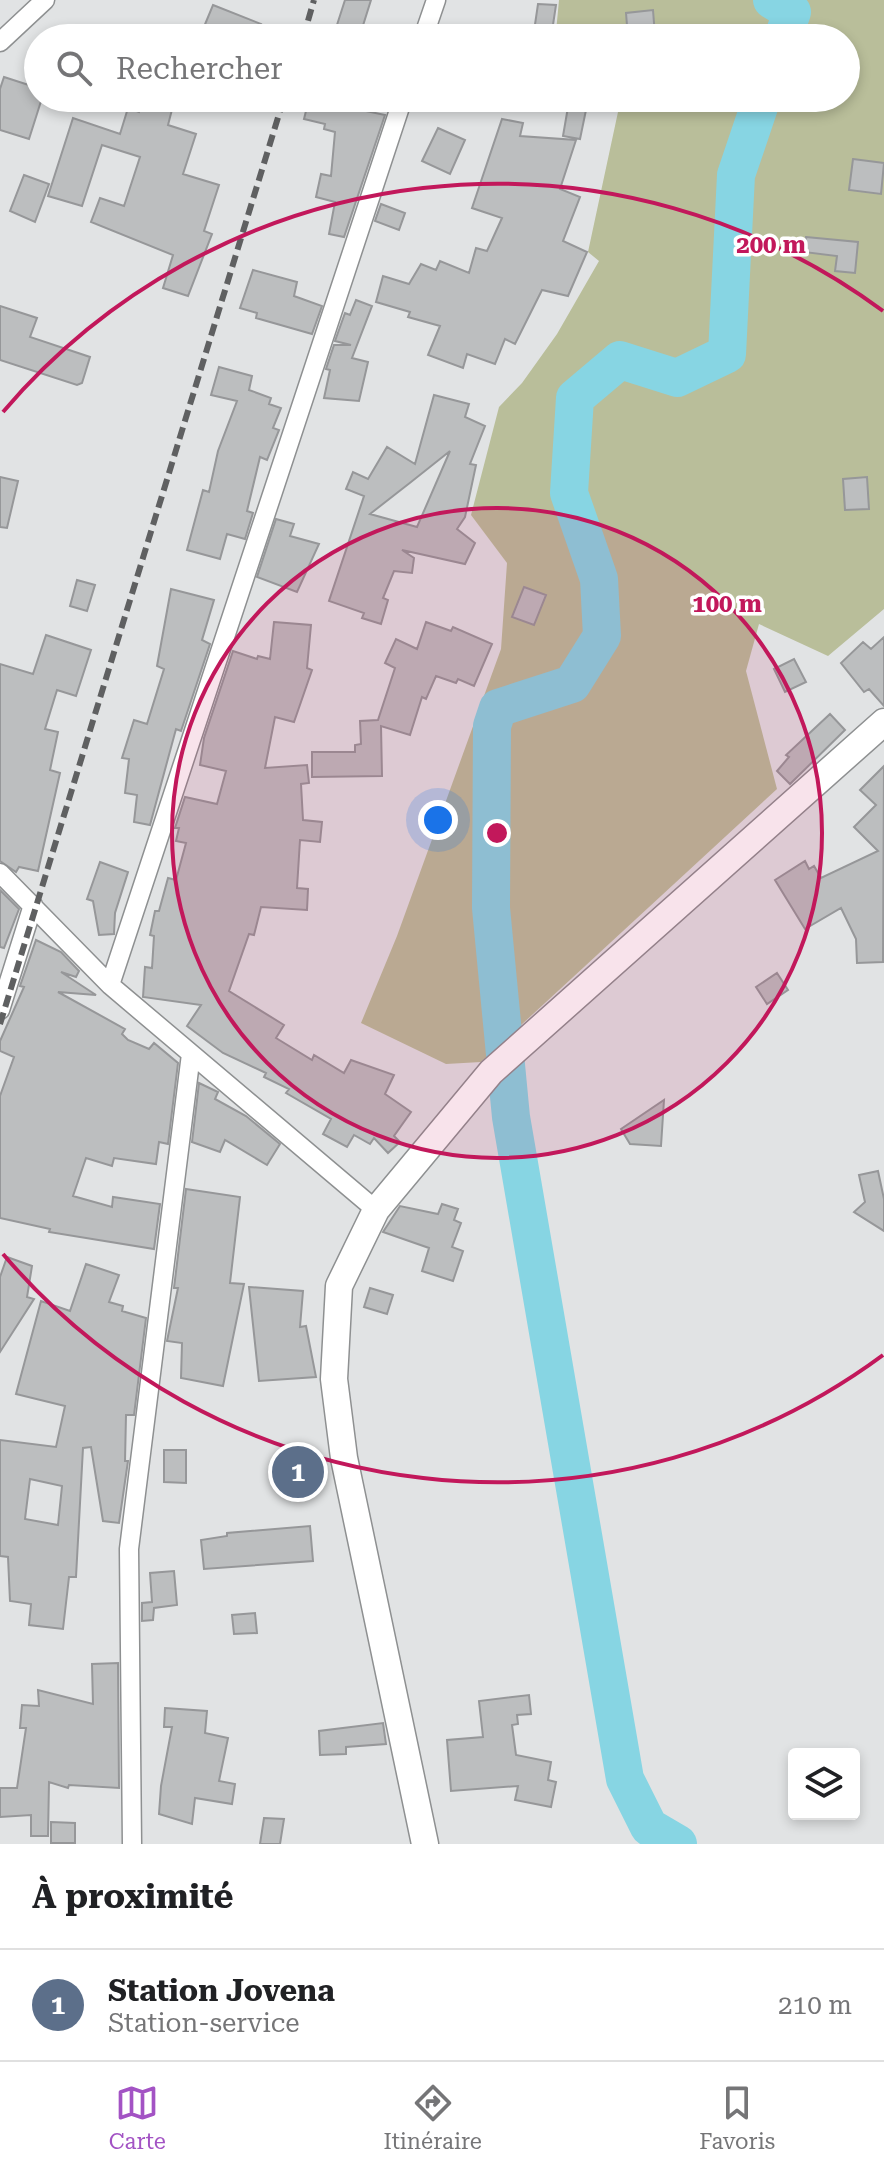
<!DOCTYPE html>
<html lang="fr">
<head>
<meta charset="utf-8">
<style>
  :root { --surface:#fff; --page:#f2f2f2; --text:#202124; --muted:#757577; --line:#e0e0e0; --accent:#a353c4 }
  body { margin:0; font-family:"Roboto Serif",serif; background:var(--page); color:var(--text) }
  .controls { position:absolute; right:24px; bottom:24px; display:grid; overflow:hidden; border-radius:8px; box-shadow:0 4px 12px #0003 }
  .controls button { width:72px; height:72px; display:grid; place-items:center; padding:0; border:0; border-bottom:2px solid var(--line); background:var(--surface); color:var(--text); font:40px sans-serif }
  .you { position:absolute; left:438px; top:820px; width:28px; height:28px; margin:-20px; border:6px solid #fff; border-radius:50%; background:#1a73e8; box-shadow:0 0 0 12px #1a73e833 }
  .badge { display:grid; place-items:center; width:52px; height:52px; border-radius:50%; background:var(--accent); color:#fff; font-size:26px; font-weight:700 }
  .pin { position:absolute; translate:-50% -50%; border:4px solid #fff; box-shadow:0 2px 8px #0006 }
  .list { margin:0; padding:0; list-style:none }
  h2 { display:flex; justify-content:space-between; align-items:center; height:104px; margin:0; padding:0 32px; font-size:34px }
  h2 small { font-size:26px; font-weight:400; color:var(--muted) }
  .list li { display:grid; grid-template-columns:52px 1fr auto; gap:24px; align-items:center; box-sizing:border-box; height:112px; padding:0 32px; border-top:2px solid var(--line) }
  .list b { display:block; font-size:30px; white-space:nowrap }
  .list p { margin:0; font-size:26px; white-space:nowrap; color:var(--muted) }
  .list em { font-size:26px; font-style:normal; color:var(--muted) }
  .icon { flex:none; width:44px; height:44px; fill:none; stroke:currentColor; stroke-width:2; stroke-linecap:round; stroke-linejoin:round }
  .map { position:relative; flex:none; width:884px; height:1844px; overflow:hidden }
  .search { position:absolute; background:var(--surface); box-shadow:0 4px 12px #0003; left:24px; right:24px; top:24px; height:88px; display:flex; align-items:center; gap:20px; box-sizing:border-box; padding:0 28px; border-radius:44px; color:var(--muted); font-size:30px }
  .sheet { height:216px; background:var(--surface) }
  nav { display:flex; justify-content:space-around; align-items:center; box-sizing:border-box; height:112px; border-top:2px solid var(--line); background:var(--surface); font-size:22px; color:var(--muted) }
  nav a { display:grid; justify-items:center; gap:4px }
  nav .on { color:var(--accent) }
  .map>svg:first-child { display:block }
  .green { fill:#b9be9a }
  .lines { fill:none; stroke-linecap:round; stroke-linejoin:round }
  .river { stroke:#87d5e3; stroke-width:38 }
  .building { fill:#bcbebf; stroke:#969799; stroke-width:2; fill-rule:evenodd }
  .street-casing { stroke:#8e9091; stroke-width:21 }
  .secondary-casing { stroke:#8e9091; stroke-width:29 }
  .street { stroke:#fff; stroke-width:18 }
  .secondary { stroke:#fff; stroke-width:26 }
  .rail { stroke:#5f6061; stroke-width:6; stroke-dasharray:12 6; stroke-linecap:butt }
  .ring { fill:none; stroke:#c2185b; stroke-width:4 }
  .centre { fill:#c2185b; stroke:#fff; stroke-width:4 }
  .ring-label { font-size:24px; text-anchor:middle; font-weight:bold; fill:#c2185b; stroke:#fff; stroke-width:7; stroke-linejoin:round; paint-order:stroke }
</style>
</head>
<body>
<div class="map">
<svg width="884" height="1844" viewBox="0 0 884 1844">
  <rect width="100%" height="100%" fill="#e1e3e4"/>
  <!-- green -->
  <path class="green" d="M 559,0 L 884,0 L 884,609 L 828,656 L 759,624 L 746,671 L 777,789 L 481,1062 L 446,1064 L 361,1023 L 397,936 L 501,649 L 507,563 L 471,515 L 499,407 L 522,383 L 557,334 L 599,261 L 588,252 L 618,112 L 613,98 L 846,98 L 846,38 L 563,38 L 556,32 Z"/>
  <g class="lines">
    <!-- river -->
    <path class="river" d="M 772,0 L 792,12 L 783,38
      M 678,1844 L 649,1827 L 625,1779 L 511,1117 L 491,908 L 492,726 L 498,708 L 572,684 L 602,636 L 599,579 L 569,493 L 575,398 L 620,360 L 677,378 L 727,354 L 736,175 L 762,98"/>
  </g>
  <!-- building -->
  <path class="building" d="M 345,0 L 371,0 L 360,35 L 336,28 Z
    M 538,4 L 556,5 L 551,38 L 533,38 Z
    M 213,5 L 261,24 L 255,38 L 212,38 L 201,34 Z
    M 653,10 L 655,36 L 628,38 L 626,13 Z
    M 4,77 L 38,88 L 38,98 L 42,98 L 29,139 L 0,130 L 0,89 Z
    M 144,98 L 175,98 L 168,125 L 196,134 L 183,174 L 219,185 L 204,231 L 212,234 L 188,296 L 163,288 L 173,255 L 91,222 L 100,198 L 124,206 L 140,157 L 102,145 L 82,206 L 48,196 L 73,118 L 120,134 L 128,108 L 139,112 Z
    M 309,99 L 385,115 L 344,237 L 329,234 L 335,202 L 316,197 L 321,174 L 331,176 L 335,132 L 324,129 L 325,124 L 304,119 Z
    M 568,107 L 586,110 L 580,139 L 563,136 Z
    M 502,119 L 523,123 L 520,136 L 576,140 L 560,189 L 580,197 L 563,241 L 587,252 L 568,296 L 542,290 L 515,344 L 505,339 L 495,364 L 467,354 L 463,368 L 428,355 L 440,326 L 408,317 L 410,312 L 376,302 L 383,276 L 409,284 L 421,264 L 436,270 L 440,261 L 469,273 L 476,248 L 487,251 L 502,218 L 472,208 Z
    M 438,128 L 465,140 L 450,174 L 422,161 Z
    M 853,159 L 884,163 L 881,194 L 849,190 Z
    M 24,175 L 49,184 L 35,222 L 10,211 Z
    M 381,204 L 405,213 L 399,230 L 375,221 Z
    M 806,237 L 858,242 L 855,273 L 835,271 L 837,256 L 804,252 Z
    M 253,270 L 297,282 L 294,296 L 322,306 L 312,334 L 256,318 L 257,313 L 240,308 Z
    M 356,300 L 372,306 L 352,358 L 368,362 L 359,401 L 324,398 L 330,370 L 326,369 L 334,345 L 351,345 L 335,341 L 345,313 L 350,315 Z
    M 0,306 L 37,318 L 30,337 L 90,357 L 82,383 L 77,385 L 0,360 Z
    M 219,367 L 252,376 L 249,390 L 271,398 L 269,404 L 281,408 L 273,428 L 279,430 L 267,460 L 260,457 L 247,511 L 253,513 L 245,539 L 227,534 L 220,559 L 187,550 L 203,490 L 209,492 L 218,451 L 237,401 L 211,395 Z
    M 434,395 L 469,404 L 465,417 L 485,426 L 470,464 L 476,465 L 465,517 L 457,529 L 475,543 L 465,564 L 402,550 L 414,558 L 412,573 L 394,571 L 383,598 L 388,600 L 381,624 L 362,618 L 364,613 L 329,601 L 364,496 L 346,489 L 353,472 L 368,479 L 387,447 L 415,464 ZM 450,451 L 417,527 L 370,514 L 411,482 Z
    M 0,477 L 18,481 L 7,528 L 0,527 Z
    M 867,477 L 869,509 L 845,510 L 843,479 Z
    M 276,519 L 294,524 L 290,536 L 319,544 L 297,592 L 257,577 Z
    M 77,580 L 95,585 L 87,611 L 70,606 Z
    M 524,587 L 546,595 L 534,625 L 512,617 Z
    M 171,589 L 214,600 L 202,640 L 210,644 L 181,731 L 176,729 L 150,825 L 134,822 L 137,795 L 125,793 L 129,759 L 122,758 L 134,720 L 147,724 L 164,669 L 157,666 Z
    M 274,622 L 311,625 L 307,668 L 312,670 L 294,722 L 275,717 L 265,768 L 307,765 L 309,783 L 301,784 L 303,820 L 322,822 L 320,842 L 300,840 L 297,888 L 308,889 L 307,910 L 261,907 L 254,935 L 249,934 L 229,991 L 284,1025 L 276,1038 L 312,1060 L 314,1055 L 344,1073 L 351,1060 L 394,1075 L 385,1094 L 411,1112 L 394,1136 L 400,1142 L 388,1153 L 374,1138 L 370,1144 L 354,1135 L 347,1147 L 323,1134 L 331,1119 L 286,1093 L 289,1089 L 264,1077 L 266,1073 L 223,1053 L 187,1026 L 201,1005 L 143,997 L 145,967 L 152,968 L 154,936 L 150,935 L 155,911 L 159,911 L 168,878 L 176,880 L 186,843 L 176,841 L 179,828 L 175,828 L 185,797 L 217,804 L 226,771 L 200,765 L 204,738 L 233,651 L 257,659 L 258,656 L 270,659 Z
    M 426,622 L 451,631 L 453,627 L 492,644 L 474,686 L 458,679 L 456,683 L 436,676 L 426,699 L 422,697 L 410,735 L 381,726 L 382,776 L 312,777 L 312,752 L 355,752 L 355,745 L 361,744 L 360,721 L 378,720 L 395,668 L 385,663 L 396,639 L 417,649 Z
    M 46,635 L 91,650 L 76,696 L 57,690 L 45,729 L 58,732 L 50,770 L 60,773 L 38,871 L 19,867 L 16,872 L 0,861 L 0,664 L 33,674 Z
    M 884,637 L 884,706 L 869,689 L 864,692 L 841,663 L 863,642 L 871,649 Z
    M 794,659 L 806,682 L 785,692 L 774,669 Z
    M 830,714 L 845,730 L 790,784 L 777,771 L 789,757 L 786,755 Z
    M 884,766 L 883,962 L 857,963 L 856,939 L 841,908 L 805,929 L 775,880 L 805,861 L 809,869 L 814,866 L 821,878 L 878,851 L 854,827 L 876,805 L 860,790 Z
    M 100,862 L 128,872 L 115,913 L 114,934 L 99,935 L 93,901 L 87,899 Z
    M 0,890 L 19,909 L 4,948 L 0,947 Z
    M 36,940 L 61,952 L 79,971 L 76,977 L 61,972 L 96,995 L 58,992 L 125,1029 L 122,1034 L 128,1040 L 149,1049 L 154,1043 L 178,1063 L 168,1144 L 159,1142 L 156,1164 L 114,1158 L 112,1166 L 86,1158 L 73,1196 L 112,1207 L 113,1197 L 160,1204 L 154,1249 L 49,1232 L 50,1229 L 0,1218 L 0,1096 L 14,1057 L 0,1051 L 0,1041 L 24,987 L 20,986 Z
    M 777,973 L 788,990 L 767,1004 L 756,987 Z
    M 199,1083 L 218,1092 L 215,1099 L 246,1116 L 280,1144 L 267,1165 L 225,1140 L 220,1152 L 192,1142 Z
    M 664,1100 L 661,1146 L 630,1144 L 621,1129 Z
    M 878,1171 L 884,1199 L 884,1231 L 854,1212 L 865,1202 L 859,1175 Z
    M 186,1189 L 240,1197 L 230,1283 L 244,1284 L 223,1386 L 181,1378 L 182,1343 L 167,1341 L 178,1288 L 174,1288 Z
    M 442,1204 L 458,1209 L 454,1220 L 461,1223 L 452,1247 L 463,1251 L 453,1281 L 422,1271 L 429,1248 L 383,1232 L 400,1206 L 438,1214 Z
    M 7,1257 L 32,1266 L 27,1297 L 34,1299 L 0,1352 L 0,1277 Z
    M 86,1264 L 119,1275 L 109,1302 L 123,1306 L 122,1311 L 146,1318 L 134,1415 L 126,1415 L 125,1461 L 128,1461 L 119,1523 L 103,1521 L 91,1447 L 83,1448 L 76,1577 L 69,1577 L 63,1629 L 29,1625 L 31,1604 L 10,1601 L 8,1557 L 0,1556 L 0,1440 L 56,1447 L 65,1406 L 16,1394 L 41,1301 L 70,1311 ZM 30,1479 L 62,1486 L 58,1525 L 25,1519 Z
    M 249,1287 L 303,1291 L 300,1327 L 306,1326 L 316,1377 L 259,1381 Z
    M 370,1288 L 393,1295 L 387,1314 L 364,1307 Z
    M 164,1450 L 186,1450 L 186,1483 L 164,1482 Z
    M 313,1454 L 316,1483 L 285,1487 L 282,1457 Z
    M 310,1526 L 313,1561 L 204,1569 L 201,1540 L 227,1536 L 227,1533 Z
    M 174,1571 L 177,1605 L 154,1608 L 153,1620 L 142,1621 L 142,1603 L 152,1602 L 150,1573 Z
    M 255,1613 L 257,1633 L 234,1634 L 232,1615 Z
    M 118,1663 L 119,1788 L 69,1785 L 68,1788 L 49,1782 L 48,1836 L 31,1836 L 31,1815 L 0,1817 L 0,1788 L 17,1788 L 26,1728 L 20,1728 L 22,1705 L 39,1706 L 38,1690 L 93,1704 L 92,1664 Z
    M 529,1695 L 531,1714 L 517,1715 L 518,1724 L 512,1725 L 516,1755 L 551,1762 L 548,1780 L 556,1782 L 551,1807 L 515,1800 L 518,1786 L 451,1791 L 447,1740 L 483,1737 L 479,1701 Z
    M 165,1708 L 207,1711 L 205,1733 L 228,1738 L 219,1781 L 235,1784 L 232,1804 L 195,1798 L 192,1824 L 159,1814 L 161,1786 L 172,1727 L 164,1727 Z
    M 383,1723 L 386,1744 L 346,1747 L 346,1754 L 320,1755 L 319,1731 Z
    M 264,1818 L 284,1819 L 280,1844 L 260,1844 Z
    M 51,1822 L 75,1823 L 75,1843 L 51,1843 Z"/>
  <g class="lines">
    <defs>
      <path id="street" d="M 423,38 L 436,0
        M 0,42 L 45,0
        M 0,873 L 110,985 L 376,1210
        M 110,985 L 403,98
        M 0,1010 L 33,905
        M 132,1844 L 129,1549 L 191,1054"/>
      <path id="secondary" d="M 425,1844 L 344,1458 L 334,1379 L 339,1286 L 376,1210 L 491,1072 L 884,722"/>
    </defs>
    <!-- street casing -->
    <use href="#street" class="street-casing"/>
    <!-- secondary casing -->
    <use href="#secondary" class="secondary-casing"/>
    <!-- street -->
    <use href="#street" class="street"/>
    <!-- secondary -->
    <use href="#secondary" class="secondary"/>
    <!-- rail -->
    <path class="rail" d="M 303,38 L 314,0
      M 0,1024 L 284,98"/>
  </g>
  <!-- distance rings -->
  <circle cx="497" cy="833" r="325" fill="#c2185b" fill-opacity=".12"/>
  <g class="ring">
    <circle cx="497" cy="833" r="325"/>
    <path d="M883 1355A649 649 0 0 1 3 1254M3 412A649 649 0 0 1 883 311"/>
  </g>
  <circle cx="497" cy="833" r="12" class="centre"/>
  <g class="ring-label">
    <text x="771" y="253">200 m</text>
    <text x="727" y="612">100 m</text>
  </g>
</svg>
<div class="controls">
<button><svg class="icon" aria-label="layers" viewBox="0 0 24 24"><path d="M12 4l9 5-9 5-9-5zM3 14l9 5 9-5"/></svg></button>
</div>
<div class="you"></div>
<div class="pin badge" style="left:298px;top:1472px;background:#5c6f8a">1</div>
<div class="search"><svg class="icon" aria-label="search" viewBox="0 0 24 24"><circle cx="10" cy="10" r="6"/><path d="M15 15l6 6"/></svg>Rechercher</div>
</div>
<section class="sheet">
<h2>À proximité<small></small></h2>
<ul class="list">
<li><span class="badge" style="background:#5c6f8a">1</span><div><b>Station Jovena</b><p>Station-service</p></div><em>210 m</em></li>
</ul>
</section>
<nav>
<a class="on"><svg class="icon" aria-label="map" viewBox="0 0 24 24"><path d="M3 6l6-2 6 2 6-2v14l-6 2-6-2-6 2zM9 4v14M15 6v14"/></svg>Carte</a>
<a><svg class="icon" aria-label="directions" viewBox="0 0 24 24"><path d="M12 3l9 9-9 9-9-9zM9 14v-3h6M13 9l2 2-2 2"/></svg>Itinéraire</a>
<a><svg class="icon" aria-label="saved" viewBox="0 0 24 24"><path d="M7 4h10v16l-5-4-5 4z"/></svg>Favoris</a>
</nav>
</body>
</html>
